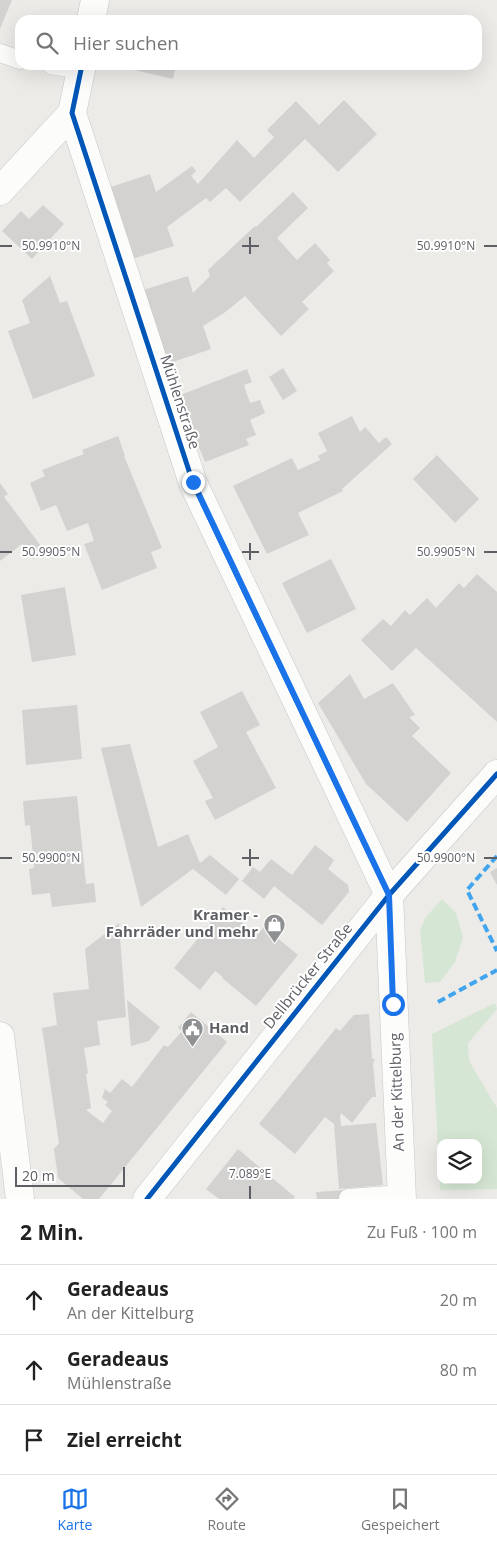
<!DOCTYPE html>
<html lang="de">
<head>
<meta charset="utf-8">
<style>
  :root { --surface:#fff; --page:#f2f2f2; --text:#222; --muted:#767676; --line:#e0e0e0; --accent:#1a73e8 }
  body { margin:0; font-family:"Open Sans",sans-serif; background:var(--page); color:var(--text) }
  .controls { position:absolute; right:15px; bottom:15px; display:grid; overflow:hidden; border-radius:10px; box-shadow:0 5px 20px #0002 }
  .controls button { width:45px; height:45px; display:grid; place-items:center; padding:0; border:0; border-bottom:1px solid var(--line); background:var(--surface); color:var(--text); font:25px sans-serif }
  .scale { position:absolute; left:15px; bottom:12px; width:110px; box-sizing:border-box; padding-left:5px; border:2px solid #5d5f64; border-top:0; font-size:14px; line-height:18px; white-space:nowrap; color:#5d5f64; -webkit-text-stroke:4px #fff; paint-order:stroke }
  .stop { position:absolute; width:15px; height:15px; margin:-11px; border:4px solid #1a73e8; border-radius:50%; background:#fff }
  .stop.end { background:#1a73e8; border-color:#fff; box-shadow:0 1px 5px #0008 }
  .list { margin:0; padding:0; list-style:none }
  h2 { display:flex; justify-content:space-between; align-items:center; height:65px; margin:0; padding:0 20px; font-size:21px }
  h2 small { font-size:16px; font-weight:400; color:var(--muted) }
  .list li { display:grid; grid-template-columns:32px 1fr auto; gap:15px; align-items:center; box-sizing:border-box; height:70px; padding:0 20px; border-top:1px solid var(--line) }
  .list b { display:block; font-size:19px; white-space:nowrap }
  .list p { margin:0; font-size:16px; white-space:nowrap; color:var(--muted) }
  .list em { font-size:16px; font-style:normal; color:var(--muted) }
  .icon { flex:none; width:28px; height:28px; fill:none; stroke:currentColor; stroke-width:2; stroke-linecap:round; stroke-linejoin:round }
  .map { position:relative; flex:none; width:497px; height:1199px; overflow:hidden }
  .search { position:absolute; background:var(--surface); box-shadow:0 5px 20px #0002; left:15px; right:15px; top:15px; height:55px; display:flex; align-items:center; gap:12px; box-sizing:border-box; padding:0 18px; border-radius:15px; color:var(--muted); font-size:19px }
  .sheet { height:275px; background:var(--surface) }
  nav { display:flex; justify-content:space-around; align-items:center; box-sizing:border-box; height:70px; border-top:1px solid var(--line); background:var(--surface); font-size:14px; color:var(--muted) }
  nav a { display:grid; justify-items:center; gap:2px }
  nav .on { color:var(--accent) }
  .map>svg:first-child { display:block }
  .green { fill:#d5e7d4; fill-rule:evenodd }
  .building { fill:#d3d2d0 }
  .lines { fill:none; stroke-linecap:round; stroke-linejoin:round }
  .service-casing { stroke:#c8c7c8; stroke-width:19 }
  .minor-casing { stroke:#c8c7c8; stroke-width:29 }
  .secondary-casing { stroke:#c7c7c8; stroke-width:29 }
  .service { stroke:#fcfcfb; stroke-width:18 }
  .minor { stroke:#fcfcfb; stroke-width:28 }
  .secondary { stroke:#fcfcfb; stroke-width:28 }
  .quiet { stroke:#40a5ee; stroke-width:4; stroke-dasharray:8 4; stroke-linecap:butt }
  .cycleway-casing { stroke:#fff; stroke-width:8 }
  .cycleway { stroke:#0057b8; stroke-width:5 }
  .route { stroke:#1a73e8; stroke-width:6 }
  .ticks { fill:none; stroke:#5d5f64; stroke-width:2 }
  .labels { text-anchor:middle; stroke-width:4; stroke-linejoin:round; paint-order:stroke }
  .street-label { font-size:15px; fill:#5d5f64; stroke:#fff }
  .poi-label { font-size:15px; font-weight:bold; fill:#5d5f64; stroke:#fff; text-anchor:end }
  .ticks-label { font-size:12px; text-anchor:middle; fill:#5d5f64; stroke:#fff; stroke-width:4; stroke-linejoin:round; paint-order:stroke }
</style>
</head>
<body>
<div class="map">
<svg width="497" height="1199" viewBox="0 0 497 1199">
  <rect width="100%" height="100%" fill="#ecebe7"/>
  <!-- green -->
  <path class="green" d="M 442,899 L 456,913 L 463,937 L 455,962 L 440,982 L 425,983 L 420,930 L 425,918 Z
    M 495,1003 L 497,1009 L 468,1043 L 469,1061 L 497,1108 L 497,1189 L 440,1190 L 432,1034 ZM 441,1143 L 478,1143 L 478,1180 L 441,1180 Z"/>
  <!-- building -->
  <path class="building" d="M 0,0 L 12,0 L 0,29 Z
    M 131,65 L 176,65 L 173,79 L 130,69 Z
    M 344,100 L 377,134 L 338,172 L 305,139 L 240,202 L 226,188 L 210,202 L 206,198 L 167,227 L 174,246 L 132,259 L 108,188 L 150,174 L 156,192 L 192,166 L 196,171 L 191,176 L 198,184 L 237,140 L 254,158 L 274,137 L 267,130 L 296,101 L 319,125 Z
    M 293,192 L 308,208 L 277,238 L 297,260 L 315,243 L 330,260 L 327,263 L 334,271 L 302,302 L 309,309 L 281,336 L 245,296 L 224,313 L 203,326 L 211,349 L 167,364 L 143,290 L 188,276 L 193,293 L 210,276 L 208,270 L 255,226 L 256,227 Z
    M 43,205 L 64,224 L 32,259 L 2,231 L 21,211 L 29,219 Z
    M 50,276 L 60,303 L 67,301 L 95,376 L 33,399 L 8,331 L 30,323 L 22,300 Z
    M 283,368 L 297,391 L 283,400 L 269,377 Z
    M 247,369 L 252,382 L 244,385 L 250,403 L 260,400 L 265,413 L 250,420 L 256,435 L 246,439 L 249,445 L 205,462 L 178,396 Z
    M 352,416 L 360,432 L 365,427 L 379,443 L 386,437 L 392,444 L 342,489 L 343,491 L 298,513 L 309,535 L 267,554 L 233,486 L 292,458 L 298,470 L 320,460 L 318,456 L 327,451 L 318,433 Z
    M 118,436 L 125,456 L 124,456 L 162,548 L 151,552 L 157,568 L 102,590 L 84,544 L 94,541 L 88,523 L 67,531 L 56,505 L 41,511 L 30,483 L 45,476 L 42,470 L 84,454 L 82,450 Z
    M 437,455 L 479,499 L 455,523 L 413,479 Z
    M 0,483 L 8,494 L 4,497 L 44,550 L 33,559 L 22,544 L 0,561 Z
    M 331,559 L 356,609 L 307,633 L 282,583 Z
    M 477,574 L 497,592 L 497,722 L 416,648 L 392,671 L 361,640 L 383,619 L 391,626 L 405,610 L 410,615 L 427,598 L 436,608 L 459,583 L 464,588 Z
    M 65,587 L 76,655 L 32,662 L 21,595 Z
    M 350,674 L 364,699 L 393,683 L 415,715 L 409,717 L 420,728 L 412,736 L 451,773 L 407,822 L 366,784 L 318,703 Z
    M 242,691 L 260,725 L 246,732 L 276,788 L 215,820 L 205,801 L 213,798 L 193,761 L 218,747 L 200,712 Z
    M 77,705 L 82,759 L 26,765 L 22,710 Z
    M 130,744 L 158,847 L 188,834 L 200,863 L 210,855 L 239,879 L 226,895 L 193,869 L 141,907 L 101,748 Z
    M 77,796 L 86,884 L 94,883 L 96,902 L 52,907 L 50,893 L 32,895 L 29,869 L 34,868 L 32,845 L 30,825 L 25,826 L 23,801 Z
    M 315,845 L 334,860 L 328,869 L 348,885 L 349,892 L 322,925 L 274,886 L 264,899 L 242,881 L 253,867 L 260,872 L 271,859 L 292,875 Z
    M 497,868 L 497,885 L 490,872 Z
    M 223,907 L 257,935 L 264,927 L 298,955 L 256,1006 L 222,978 L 223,977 L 215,971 L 200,990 L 174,968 Z
    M 119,923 L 126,1017 L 97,1021 L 100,1045 L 84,1048 L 88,1073 L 86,1074 L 91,1108 L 86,1110 L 103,1123 L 112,1111 L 105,1105 L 108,1102 L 102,1098 L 105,1089 L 110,1093 L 122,1079 L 132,1087 L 164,1045 L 168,1047 L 182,1031 L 178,1028 L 191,1012 L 227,1042 L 99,1199 L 83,1199 L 58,1178 L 54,1149 L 59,1143 L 42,1028 L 57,1025 L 53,993 L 89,989 L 85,949 Z
    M 127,1000 L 160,1027 L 149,1041 L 131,1046 Z
    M 369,1014 L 372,1058 L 375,1060 L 373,1063 L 376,1097 L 372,1097 L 352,1123 L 341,1113 L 340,1117 L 341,1126 L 376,1123 L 383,1185 L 339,1189 L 334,1124 L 325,1117 L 295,1154 L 259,1124 L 336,1028 L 340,1031 L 354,1015 Z
    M 238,1149 L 295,1197 L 293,1199 L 219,1199 L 206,1189 Z
    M 345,1190 L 346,1199 L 317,1199 L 316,1192 Z"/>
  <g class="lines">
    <defs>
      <path id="service" d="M 0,53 L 20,60
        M 51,65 L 81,70
        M 348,1198 L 401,1194"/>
      <path id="minor" d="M 91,20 L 95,0
        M 82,65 L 72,113 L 193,483 L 389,895 L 402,1199
        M 0,191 L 72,113
        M 0,1036 L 20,1199"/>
      <path id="secondary" d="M 147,1199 L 389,895 L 497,774"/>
    </defs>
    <!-- service casing -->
    <use href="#service" class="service-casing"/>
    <!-- minor casing -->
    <use href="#minor" class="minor-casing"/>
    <!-- secondary casing -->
    <use href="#secondary" class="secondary-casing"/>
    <!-- service -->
    <use href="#service" class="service"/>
    <!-- minor -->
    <use href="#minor" class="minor"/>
    <!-- secondary -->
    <use href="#secondary" class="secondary"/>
    <!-- quiet -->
    <path class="quiet" d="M 497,856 L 467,890 L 497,951
      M 438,1002 L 497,970"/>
    <defs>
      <path id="cycleway" d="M 82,65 L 72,113 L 193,483 L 389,895
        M 147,1199 L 389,895 L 497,774"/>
    </defs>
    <!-- cycleway casing -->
    <use href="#cycleway" class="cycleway-casing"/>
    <!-- cycleway -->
    <use href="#cycleway" class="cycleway"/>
  </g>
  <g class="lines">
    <!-- route -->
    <path class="route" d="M 193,482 L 389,895 L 393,1004"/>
  </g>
  <!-- ticks -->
  <path class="ticks" d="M 250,237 L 250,254M 0,246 L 12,246M 242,246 L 259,246M 484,246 L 497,246M 250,543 L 250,560M 0,552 L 12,552M 242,552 L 259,552M 484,552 L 497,552M 250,849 L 250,866M 0,858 L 12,858M 242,858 L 259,858M 484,858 L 497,858M 250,1186 L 250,1199"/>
  <!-- icons -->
  <defs>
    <symbol id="shop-pin" viewBox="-11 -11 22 30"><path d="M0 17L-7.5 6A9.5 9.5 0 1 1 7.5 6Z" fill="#8f9092" stroke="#fff"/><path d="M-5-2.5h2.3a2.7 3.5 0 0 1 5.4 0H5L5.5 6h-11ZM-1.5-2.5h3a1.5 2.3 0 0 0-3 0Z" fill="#fff"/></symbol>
    <symbol id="civic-pin" viewBox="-11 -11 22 30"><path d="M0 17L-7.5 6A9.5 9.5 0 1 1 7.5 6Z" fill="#8f9092" stroke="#fff"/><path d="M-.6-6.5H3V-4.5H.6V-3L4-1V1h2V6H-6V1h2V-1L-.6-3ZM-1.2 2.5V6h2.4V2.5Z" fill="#fff"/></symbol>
  </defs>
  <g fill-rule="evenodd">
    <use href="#shop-pin" x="262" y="912" width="25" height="34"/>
    <use href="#civic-pin" x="180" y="1016" width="25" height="34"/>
  </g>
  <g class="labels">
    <!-- street labels -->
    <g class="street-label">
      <text transform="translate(180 402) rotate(72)" y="5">Mühlenstraße</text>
      <text transform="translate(308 976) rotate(-51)" y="5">Dellbrücker Straße</text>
      <text transform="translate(397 1092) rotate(-92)" y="5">An der Kittelburg</text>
    </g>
    <!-- poi labels -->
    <g class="poi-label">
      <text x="258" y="920">Kramer -<tspan x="258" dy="17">Fahrräder und mehr</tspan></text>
      <text x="209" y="1033" text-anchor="start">Hand</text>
    </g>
  </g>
  <g class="ticks-label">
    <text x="51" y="250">50.9910°N</text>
    <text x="446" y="250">50.9910°N</text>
    <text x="51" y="556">50.9905°N</text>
    <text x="446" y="556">50.9905°N</text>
    <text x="51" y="862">50.9900°N</text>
    <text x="446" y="862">50.9900°N</text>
    <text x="250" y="1178">7.089°E</text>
  </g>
</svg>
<div class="controls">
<button><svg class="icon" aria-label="layers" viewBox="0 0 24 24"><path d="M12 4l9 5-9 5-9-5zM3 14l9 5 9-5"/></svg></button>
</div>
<div class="scale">20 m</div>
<div class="stop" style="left:393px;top:1004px"></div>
<div class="stop end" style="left:193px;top:482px"></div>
<div class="search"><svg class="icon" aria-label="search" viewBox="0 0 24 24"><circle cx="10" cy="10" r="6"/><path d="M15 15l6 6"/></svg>Hier suchen</div>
</div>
<section class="sheet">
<h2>2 Min.<small>Zu Fuß · 100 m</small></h2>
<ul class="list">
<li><svg class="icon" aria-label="ahead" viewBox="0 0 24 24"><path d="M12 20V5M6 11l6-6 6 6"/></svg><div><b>Geradeaus</b><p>An der Kittelburg</p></div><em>20 m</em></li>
<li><svg class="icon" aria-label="ahead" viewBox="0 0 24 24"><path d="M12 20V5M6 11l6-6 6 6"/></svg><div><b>Geradeaus</b><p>Mühlenstraße</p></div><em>80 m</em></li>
<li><svg class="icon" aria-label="arrive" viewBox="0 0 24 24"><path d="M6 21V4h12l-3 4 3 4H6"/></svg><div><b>Ziel erreicht</b></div></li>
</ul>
</section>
<nav>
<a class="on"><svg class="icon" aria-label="map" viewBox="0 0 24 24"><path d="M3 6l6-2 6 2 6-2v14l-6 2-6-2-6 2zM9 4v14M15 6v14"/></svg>Karte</a>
<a><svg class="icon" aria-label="directions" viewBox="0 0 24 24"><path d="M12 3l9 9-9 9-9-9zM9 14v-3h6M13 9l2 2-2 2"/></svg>Route</a>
<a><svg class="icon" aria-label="saved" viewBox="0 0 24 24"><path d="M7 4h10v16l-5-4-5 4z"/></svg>Gespeichert</a>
</nav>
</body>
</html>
